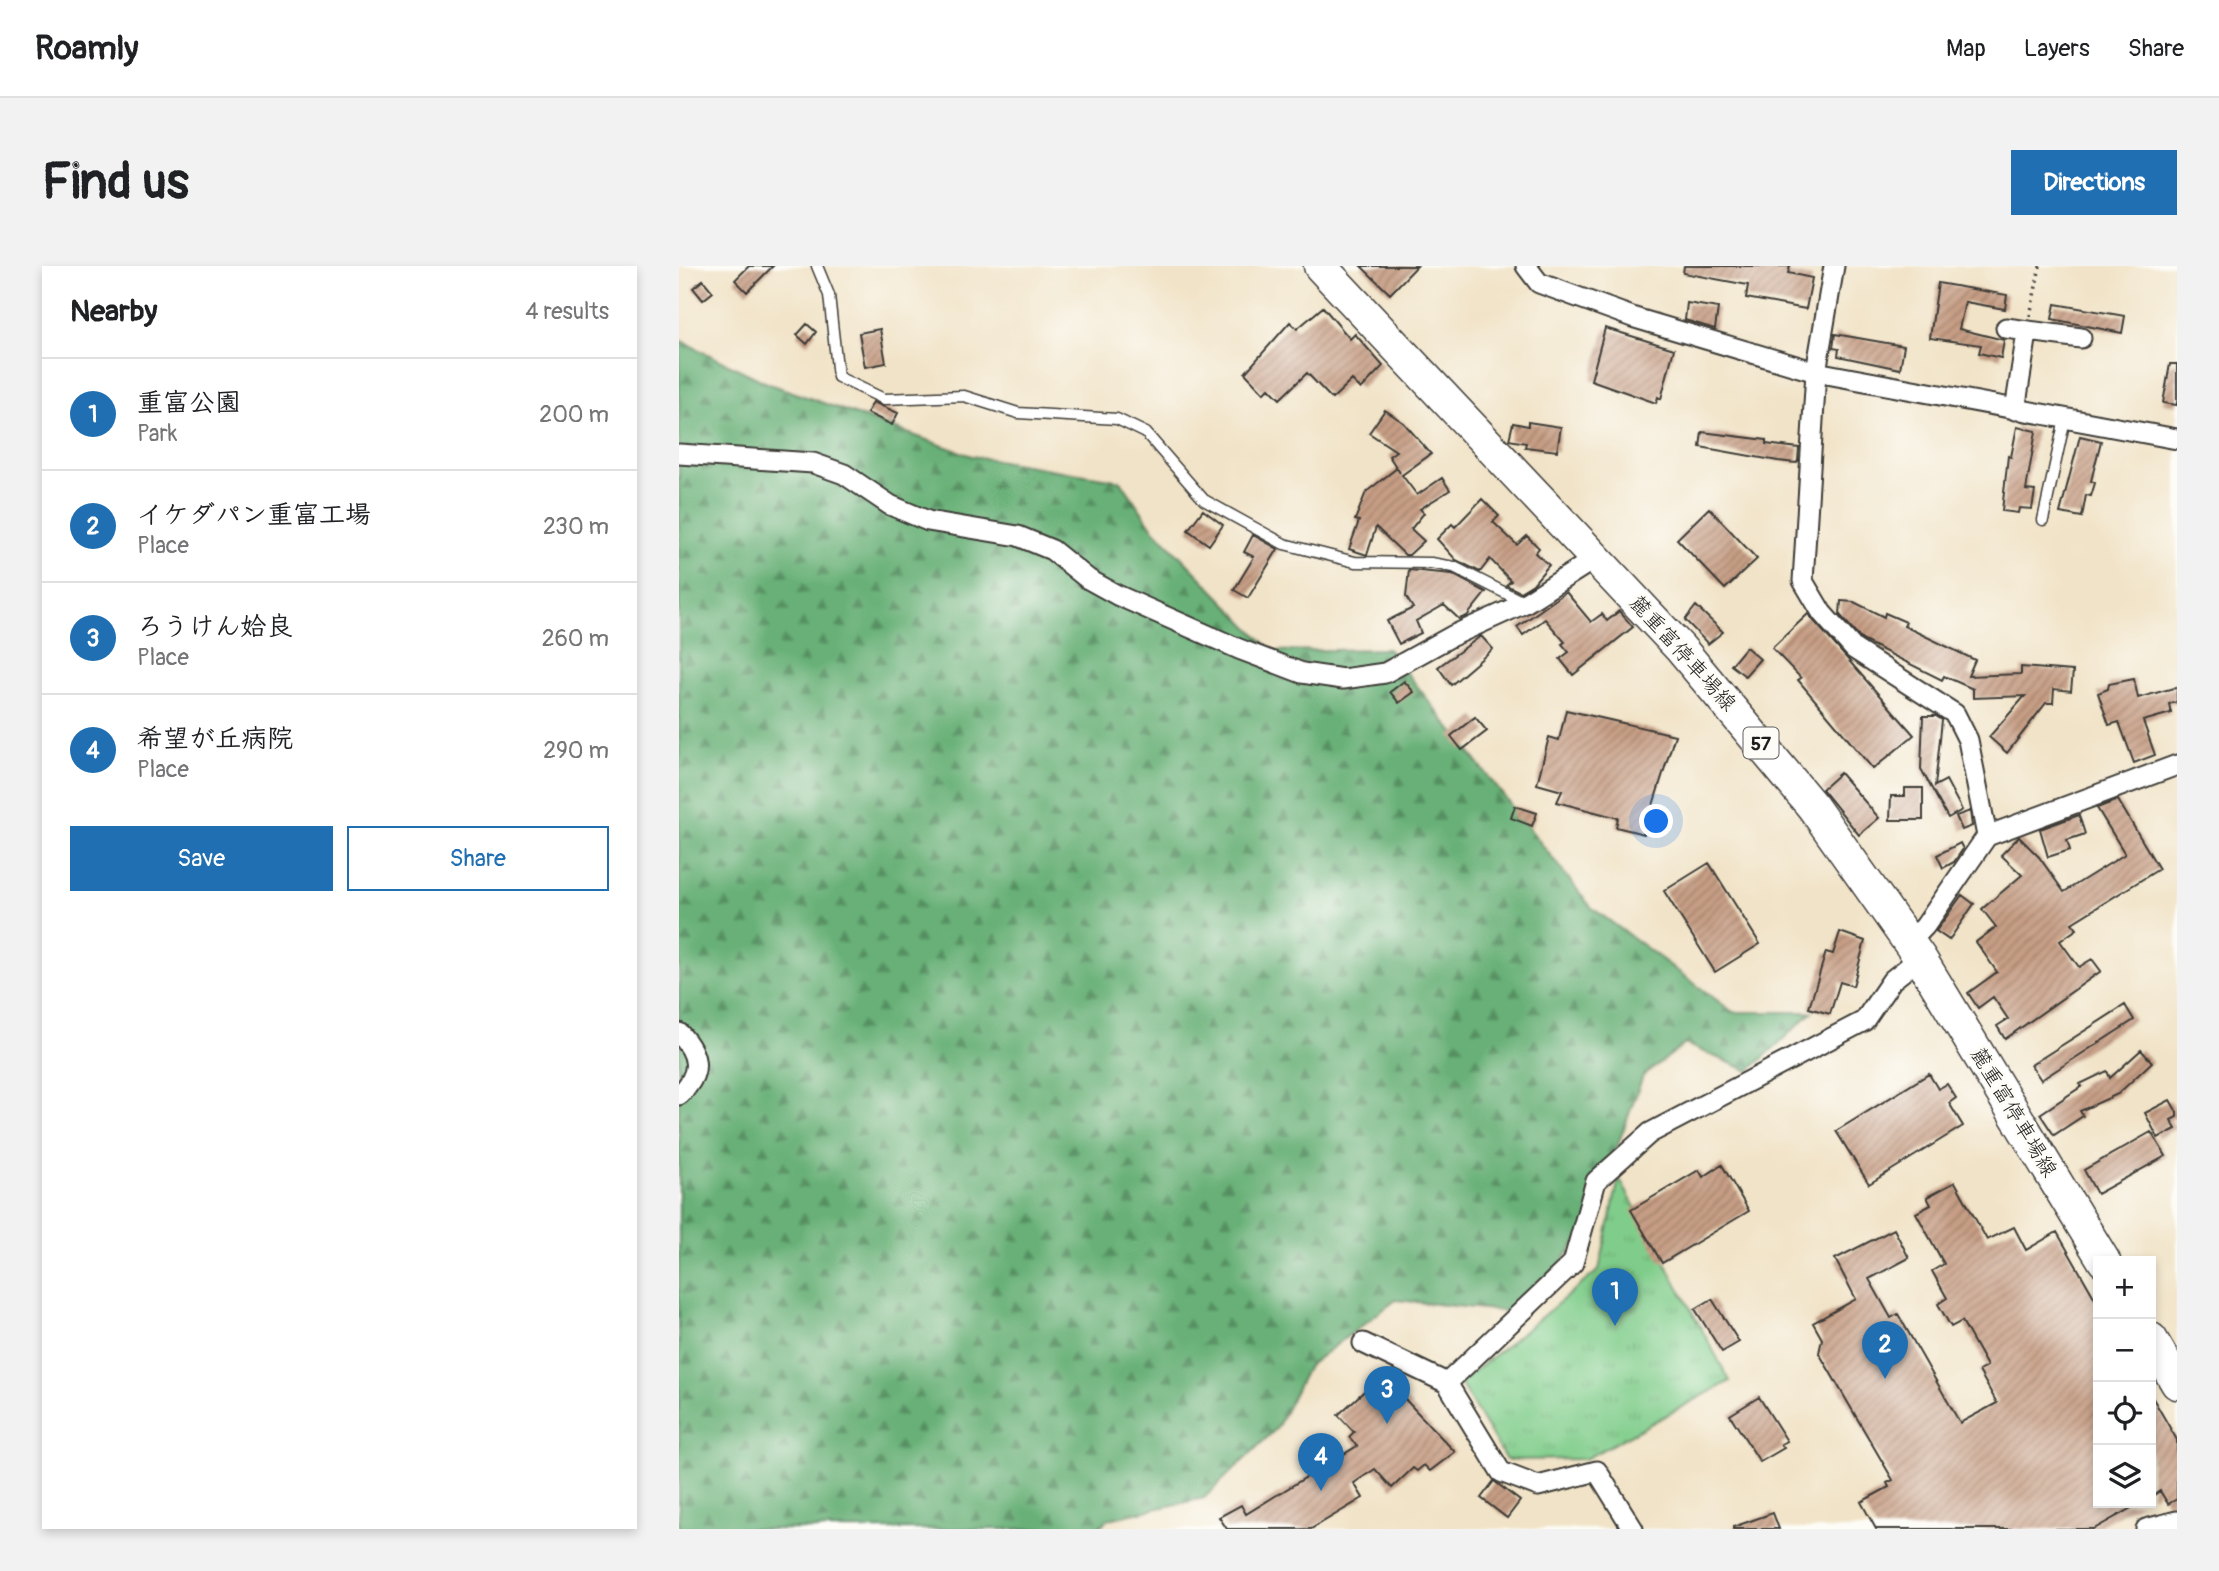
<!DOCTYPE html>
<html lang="en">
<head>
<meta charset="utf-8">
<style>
  :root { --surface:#fff; --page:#f2f2f2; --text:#202124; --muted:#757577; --line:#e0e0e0; --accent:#1f6fb2 }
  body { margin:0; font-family:Pangolin,"Klee One",sans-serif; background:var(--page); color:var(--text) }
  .controls { position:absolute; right:21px; bottom:21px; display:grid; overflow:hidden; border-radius:0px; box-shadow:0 4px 10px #0003 }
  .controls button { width:63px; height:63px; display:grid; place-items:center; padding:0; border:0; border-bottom:2px solid var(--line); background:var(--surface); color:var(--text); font:35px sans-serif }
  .you { position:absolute; left:978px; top:556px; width:24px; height:24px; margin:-18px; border:5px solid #fff; border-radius:50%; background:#1a73e8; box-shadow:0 0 0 10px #1a73e833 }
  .badge { display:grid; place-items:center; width:46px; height:46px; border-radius:50%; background:var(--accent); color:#fff; font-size:23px; font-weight:700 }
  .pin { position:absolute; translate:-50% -58px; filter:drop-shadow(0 2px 4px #0008) }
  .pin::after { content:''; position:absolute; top:37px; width:24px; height:21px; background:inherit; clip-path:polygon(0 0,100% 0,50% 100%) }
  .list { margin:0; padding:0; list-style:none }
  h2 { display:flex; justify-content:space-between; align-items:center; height:91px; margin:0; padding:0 28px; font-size:30px }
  h2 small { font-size:23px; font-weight:400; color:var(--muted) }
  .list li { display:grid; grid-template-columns:46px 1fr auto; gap:21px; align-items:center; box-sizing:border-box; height:112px; padding:0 28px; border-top:2px solid var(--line) }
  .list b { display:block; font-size:26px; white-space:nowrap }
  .list p { margin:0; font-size:23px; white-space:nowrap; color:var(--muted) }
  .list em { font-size:23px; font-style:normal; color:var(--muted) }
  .actions { display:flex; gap:14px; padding:21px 28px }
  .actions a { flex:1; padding:16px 0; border:2px solid var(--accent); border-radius:0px; text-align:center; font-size:24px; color:var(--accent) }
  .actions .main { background:var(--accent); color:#fff }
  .icon { flex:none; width:38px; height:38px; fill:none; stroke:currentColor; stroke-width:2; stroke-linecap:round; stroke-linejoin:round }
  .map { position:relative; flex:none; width:1498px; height:1263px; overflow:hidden; border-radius:0px }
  header { display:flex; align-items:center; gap:42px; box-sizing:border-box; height:98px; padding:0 35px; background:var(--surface); border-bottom:2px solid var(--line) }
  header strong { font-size:33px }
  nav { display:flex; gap:38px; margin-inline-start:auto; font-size:24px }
  .intro { display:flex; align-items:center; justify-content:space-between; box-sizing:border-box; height:168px; padding:0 42px }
  h1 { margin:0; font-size:49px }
  .button { padding:18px 32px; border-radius:0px; background:var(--accent); color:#fff; font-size:24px; font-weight:700 }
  main { display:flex; gap:42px; padding:0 42px }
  aside { flex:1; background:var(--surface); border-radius:0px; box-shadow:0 4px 10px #0003 }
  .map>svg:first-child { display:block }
  .grass { fill:url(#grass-tufts); stroke:#4e7454; stroke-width:2 }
  .forest { fill:url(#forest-firs); stroke:#42664a; stroke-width:2 }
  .building { fill:url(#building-hatch) }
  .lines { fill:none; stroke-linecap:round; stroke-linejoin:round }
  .service-casing { stroke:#3c3a36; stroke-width:13 }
  .minor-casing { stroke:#3c3a36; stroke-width:23 }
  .primary-casing { stroke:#3c3a36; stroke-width:35 }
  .path { stroke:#3c3a36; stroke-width:3.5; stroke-dasharray:2 5; stroke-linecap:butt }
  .service { stroke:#fff; stroke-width:10 }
  .minor { stroke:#fff; stroke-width:19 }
  .primary { stroke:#fff; stroke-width:32 }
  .labels { text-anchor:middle; stroke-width:6; stroke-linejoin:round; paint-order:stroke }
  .shield { fill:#fdfcf7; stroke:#605f5e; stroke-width:2 }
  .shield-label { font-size:19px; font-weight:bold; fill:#1c1c1c }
  .street-label { font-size:21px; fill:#1c1c1c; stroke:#fdfcf7 }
</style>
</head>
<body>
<header>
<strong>Roamly</strong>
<nav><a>Map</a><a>Layers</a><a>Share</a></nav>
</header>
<div class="intro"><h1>Find us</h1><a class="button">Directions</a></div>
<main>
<aside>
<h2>Nearby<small>4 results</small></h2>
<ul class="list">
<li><span class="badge">1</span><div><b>重富公園</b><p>Park</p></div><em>200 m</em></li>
<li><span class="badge">2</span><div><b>イケダパン重富工場</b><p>Place</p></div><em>230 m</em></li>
<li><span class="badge">3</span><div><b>ろうけん姶良</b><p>Place</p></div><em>260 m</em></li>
<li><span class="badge">4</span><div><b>希望が丘病院</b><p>Place</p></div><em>290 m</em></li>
</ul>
<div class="actions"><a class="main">Save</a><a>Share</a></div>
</aside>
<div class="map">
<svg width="1498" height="1263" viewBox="0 0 1498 1263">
  <defs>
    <pattern id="grass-tufts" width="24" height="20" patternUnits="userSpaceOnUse" patternTransform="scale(1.75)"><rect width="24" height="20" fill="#80cd8b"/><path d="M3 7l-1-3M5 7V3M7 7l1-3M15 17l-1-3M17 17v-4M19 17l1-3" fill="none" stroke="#6eaf77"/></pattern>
    <pattern id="forest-firs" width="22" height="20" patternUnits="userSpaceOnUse" patternTransform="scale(1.75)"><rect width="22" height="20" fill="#68b077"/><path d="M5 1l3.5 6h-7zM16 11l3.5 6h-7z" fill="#558e61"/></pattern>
    <pattern id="building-hatch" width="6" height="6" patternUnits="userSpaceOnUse" patternTransform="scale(1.75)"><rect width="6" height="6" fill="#c79e85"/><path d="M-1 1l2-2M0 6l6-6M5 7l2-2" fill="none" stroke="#a1806c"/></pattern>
  </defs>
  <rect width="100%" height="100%" fill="#fdfcf7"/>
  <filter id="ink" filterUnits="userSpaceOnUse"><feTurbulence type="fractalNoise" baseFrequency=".0143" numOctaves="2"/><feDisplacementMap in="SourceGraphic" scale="14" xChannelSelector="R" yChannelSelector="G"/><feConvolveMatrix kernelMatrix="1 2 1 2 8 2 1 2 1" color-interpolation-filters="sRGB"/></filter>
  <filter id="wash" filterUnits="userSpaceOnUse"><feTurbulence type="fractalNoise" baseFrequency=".00686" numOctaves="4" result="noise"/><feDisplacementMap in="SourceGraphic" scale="28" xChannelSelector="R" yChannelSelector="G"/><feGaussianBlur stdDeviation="1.57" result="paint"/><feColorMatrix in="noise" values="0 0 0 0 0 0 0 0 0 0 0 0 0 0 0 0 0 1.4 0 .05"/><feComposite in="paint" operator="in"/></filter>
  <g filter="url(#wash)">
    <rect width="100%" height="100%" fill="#f1e3c7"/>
    <!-- grass -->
    <path class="grass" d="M 940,912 L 1051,1115 L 906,1193 L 827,1194 L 781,1117 L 920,1004 Z"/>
    <!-- forest -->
    <path class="forest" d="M 0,74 L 88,117 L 293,190 L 442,215 L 473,261 L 593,385 L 709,383 L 912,641 L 1054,746 L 1133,746 L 1070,805 L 1006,778 L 964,810 L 909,961 L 844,1047 L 717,1034 L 629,1100 L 598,1162 L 525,1232 L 430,1253 L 417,1263 L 0,1263 Z"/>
    <g id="blocks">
      <!-- building -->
      <path class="building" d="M 70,0 L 94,0 L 68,26 L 56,14 Z
        M 682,0 L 738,0 L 711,28 Z
        M 1005,0 L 1111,0 L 1109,7 L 1133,12 L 1127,43 L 1067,32 L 1069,19 L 1004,7 Z
        M 24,14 L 34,26 L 24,34 L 14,22 Z
        M 1259,17 L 1328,29 L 1326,43 L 1286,36 L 1280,63 L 1325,74 L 1322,92 L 1300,87 L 1302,79 L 1251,72 Z
        M 1008,37 L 1039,42 L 1036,63 L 1006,54 Z
        M 1376,38 L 1446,50 L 1443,67 L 1373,53 Z
        M 644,41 L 671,73 L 676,68 L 704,100 L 682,123 L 673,114 L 653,133 L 628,107 L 601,133 L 590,122 L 585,127 L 566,107 L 611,56 L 618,63 Z
        M 128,58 L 137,66 L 128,78 L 118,69 Z
        M 926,62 L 995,83 L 982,133 L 979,131 L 977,137 L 912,114 Z
        M 201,63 L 207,97 L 186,101 L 180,67 Z
        M 1156,68 L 1225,80 L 1221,103 L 1159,90 L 1160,83 L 1154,82 Z
        M 1491,98 L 1498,98 L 1498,139 L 1484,137 Z
        M 194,136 L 219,147 L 213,159 L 188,147 Z
        M 706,144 L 725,157 L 752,188 L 723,209 L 738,229 L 763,212 L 771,224 L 741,243 L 745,247 L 732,263 L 745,275 L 730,289 L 726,289 L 697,261 L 688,289 L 670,283 L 680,255 L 676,254 L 687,226 L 718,202 L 721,207 L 710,190 L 717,185 L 690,167 Z
        M 849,156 L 882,161 L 878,185 L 846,181 L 847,177 L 830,174 L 834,157 L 849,160 Z
        M 1338,161 L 1357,165 L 1347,224 L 1356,225 L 1353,243 L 1340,242 L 1339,247 L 1323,245 L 1329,190 L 1332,191 Z
        M 1023,166 L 1087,174 L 1087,178 L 1120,182 L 1119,195 L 1117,197 L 1099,195 L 1021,181 Z
        M 1401,170 L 1422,175 L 1412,215 L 1416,217 L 1412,230 L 1407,229 L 1403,251 L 1381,247 Z
        M 803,233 L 820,250 L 814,256 L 838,279 L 848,270 L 860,282 L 856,287 L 870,299 L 854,318 L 841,326 L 827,319 L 832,315 L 811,293 L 801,306 L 777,294 L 758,273 L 773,258 L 776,261 Z
        M 1030,242 L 1078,293 L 1046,323 L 998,273 Z
        M 524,244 L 544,259 L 530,279 L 509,264 Z
        M 574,269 L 599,283 L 569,332 L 555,324 L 575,291 L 565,286 Z
        M 730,304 L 773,308 L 807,326 L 788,350 L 780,353 L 765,339 L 737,355 L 742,367 L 720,378 L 708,355 L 734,342 L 727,331 Z
        M 887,326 L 912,356 L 923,348 L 928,355 L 940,345 L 954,361 L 894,409 L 881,393 L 890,386 L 883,378 L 886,376 L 866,353 L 844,369 L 838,361 Z
        M 1162,335 L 1175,336 L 1205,351 L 1206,347 L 1227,356 L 1225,360 L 1296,394 L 1289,410 L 1342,408 L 1342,401 L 1394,405 L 1392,425 L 1375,423 L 1374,437 L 1367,437 L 1328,487 L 1310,471 L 1346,430 L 1294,432 L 1294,423 L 1265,410 L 1263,414 L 1183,374 L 1161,349 Z
        M 1017,340 L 1044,366 L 1029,378 L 1006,354 Z
        M 1129,348 L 1235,469 L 1194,503 L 1119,414 L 1122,412 L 1093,382 Z
        M 802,370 L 814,383 L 772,419 L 759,401 Z
        M 1067,381 L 1081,393 L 1066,410 L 1052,399 Z
        M 1455,413 L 1459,432 L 1498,421 L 1498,436 L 1490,438 L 1492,447 L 1464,455 L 1476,489 L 1455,497 L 1440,456 L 1430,459 L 1419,427 L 1429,423 L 1430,418 Z
        M 725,415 L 735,426 L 720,437 L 711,426 Z
        M 887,444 L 996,469 L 965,568 L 937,561 L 939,552 L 878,536 L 883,525 L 858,518 L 870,471 L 880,474 Z
        M 1244,450 L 1257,450 L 1263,454 L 1256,520 L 1267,514 L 1283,544 L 1269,552 L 1242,503 Z
        M 796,451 L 808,465 L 783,484 L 772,470 Z
        M 1161,507 L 1200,552 L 1180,569 L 1143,523 Z
        M 1226,522 L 1244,522 L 1244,554 L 1211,554 L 1212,530 L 1226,530 Z
        M 1439,534 L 1480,603 L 1393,657 L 1398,663 L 1381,675 L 1400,701 L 1413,693 L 1422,705 L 1326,773 L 1318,760 L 1329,753 L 1314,731 L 1299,742 L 1289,727 L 1318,706 L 1297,676 L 1317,661 L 1303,643 L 1343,609 L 1322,589 L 1340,571 L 1360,591 L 1385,626 L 1446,588 L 1418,542 Z
        M 836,540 L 858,547 L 853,560 L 832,552 Z
        M 1291,545 L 1293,560 L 1283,564 L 1277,550 Z
        M 1400,549 L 1406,568 L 1388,574 L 1391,584 L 1369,591 L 1361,563 Z
        M 1281,577 L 1284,583 L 1275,596 L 1264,602 L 1258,589 Z
        M 1030,597 L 1081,678 L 1036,706 L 985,625 Z
        M 1283,629 L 1295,638 L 1270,674 L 1257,665 Z
        M 1161,666 L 1186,675 L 1174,720 L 1161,716 L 1151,748 L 1130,742 L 1147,686 L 1154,688 Z
        M 1446,739 L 1455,754 L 1362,814 L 1352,799 Z
        M 1462,784 L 1473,796 L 1439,828 L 1401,845 L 1404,850 L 1375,869 L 1361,848 L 1403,820 L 1401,818 L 1428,805 L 1431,812 Z
        M 1250,808 L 1259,823 L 1268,818 L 1277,832 L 1270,837 L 1284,860 L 1190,918 L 1157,865 Z
        M 1491,834 L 1498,846 L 1498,851 L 1492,854 L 1497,863 L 1479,872 L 1466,847 Z
        M 1472,866 L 1487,890 L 1418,928 L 1405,904 Z
        M 1043,899 L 1070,945 L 983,997 L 952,944 L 1020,904 L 1024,911 Z
        M 1276,916 L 1308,974 L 1335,961 L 1347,984 L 1378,966 L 1419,1038 L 1419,1237 L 1461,1237 L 1415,1263 L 1197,1263 L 1182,1236 L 1210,1221 L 1208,1217 L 1214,1214 L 1140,1087 L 1143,1073 L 1134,1057 L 1177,1033 L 1156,993 L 1215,963 L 1230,992 L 1190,1013 L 1212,1052 L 1219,1048 L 1281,1157 L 1318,1137 L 1300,1105 L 1308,1100 L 1283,1055 L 1272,1061 L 1259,1038 L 1268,1032 L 1253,1005 L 1265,998 L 1237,947 L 1252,939 L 1248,931 Z
        M 1033,1033 L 1060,1076 L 1043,1086 L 1016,1043 Z
        M 703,1109 L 776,1186 L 751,1205 L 745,1199 L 738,1205 L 734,1202 L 713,1222 L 696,1203 L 675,1217 L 684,1232 L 632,1263 L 548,1263 L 540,1251 L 562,1239 L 567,1248 L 678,1180 L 670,1171 L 675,1166 L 659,1149 Z
        M 1472,1129 L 1498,1174 L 1498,1233 L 1489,1238 L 1481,1225 L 1472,1231 Z
        M 1080,1131 L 1108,1175 L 1102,1178 L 1105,1182 L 1081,1196 L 1051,1149 Z
        M 815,1215 L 841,1235 L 828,1252 L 802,1232 Z
        M 1094,1247 L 1100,1263 L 1054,1263 L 1054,1261 Z"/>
    </g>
  </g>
  <g filter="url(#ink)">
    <use href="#blocks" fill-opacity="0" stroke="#3c3a36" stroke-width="2"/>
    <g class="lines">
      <defs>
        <path id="service" d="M 138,0 L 150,29 L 159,111 L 205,133 L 285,130 L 339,147 L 438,153 L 467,167 L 525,234 L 605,278 L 676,296 L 752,297 L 775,301 L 846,337
          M 1364,254 L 1386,153"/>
        <path id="minor" d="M 847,0 L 860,17 L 956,52 L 1137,106 L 1498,173
          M 1155,0 L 1137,106 L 1124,315 L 1143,347 L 1175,383 L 1276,448 L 1289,474 L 1308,570
          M 1327,62 L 1402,72
          M 1336,144 L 1348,67
          M 0,188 L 134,197 L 165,208 L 211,239 L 249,255 L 339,270 L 373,284 L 409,313 L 438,329 L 560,383 L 623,407 L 664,413 L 706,407 L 773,370 L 846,337 L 917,292
          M 1230,677 L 1246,660 L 1308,570 L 1498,499
          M 0,767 C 21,789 23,808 0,829
          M 684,1077 L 768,1117 L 822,1206 L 859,1220 L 918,1205 L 954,1263
          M 768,1117 L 894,997 L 917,915 L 971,867 L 1185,755 L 1213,714 L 1241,692
          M 1467,1263 L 1498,1255"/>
        <path id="primary" d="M 641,0 L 1001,382 L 1134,541 L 1241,692 L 1425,995
          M 1472,1073 L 1498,1117"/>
      </defs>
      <!-- service casing -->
      <use href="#service" class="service-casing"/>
      <!-- minor casing -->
      <use href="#minor" class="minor-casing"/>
      <!-- primary casing -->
      <use href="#primary" class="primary-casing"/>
      <!-- path -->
      <path class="path" d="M 1351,50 L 1361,0"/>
      <!-- service -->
      <use href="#service" class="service"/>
      <!-- minor -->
      <use href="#minor" class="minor"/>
      <!-- primary -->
      <use href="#primary" class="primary"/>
    </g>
  </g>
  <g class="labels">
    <!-- shield labels -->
    <rect class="shield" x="1064.5" y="461.5" width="35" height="31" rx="5"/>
    <g class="shield-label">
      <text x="1082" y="484">57</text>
    </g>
    <!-- street labels -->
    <g class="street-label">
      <text transform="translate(1004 387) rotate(48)" y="7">麓重富停車場線</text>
      <text transform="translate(1335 846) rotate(59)" y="7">麓重富停車場線</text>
    </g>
  </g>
</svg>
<div class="controls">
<button>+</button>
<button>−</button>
<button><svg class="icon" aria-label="locate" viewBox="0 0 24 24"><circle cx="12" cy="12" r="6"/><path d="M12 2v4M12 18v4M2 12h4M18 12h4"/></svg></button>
<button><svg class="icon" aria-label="layers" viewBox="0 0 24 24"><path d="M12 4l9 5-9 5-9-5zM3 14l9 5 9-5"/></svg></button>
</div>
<div class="you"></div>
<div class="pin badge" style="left:936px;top:1060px">1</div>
<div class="pin badge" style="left:1206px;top:1113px">2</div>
<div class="pin badge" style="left:708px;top:1158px">3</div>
<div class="pin badge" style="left:642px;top:1225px">4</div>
</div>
</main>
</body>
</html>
